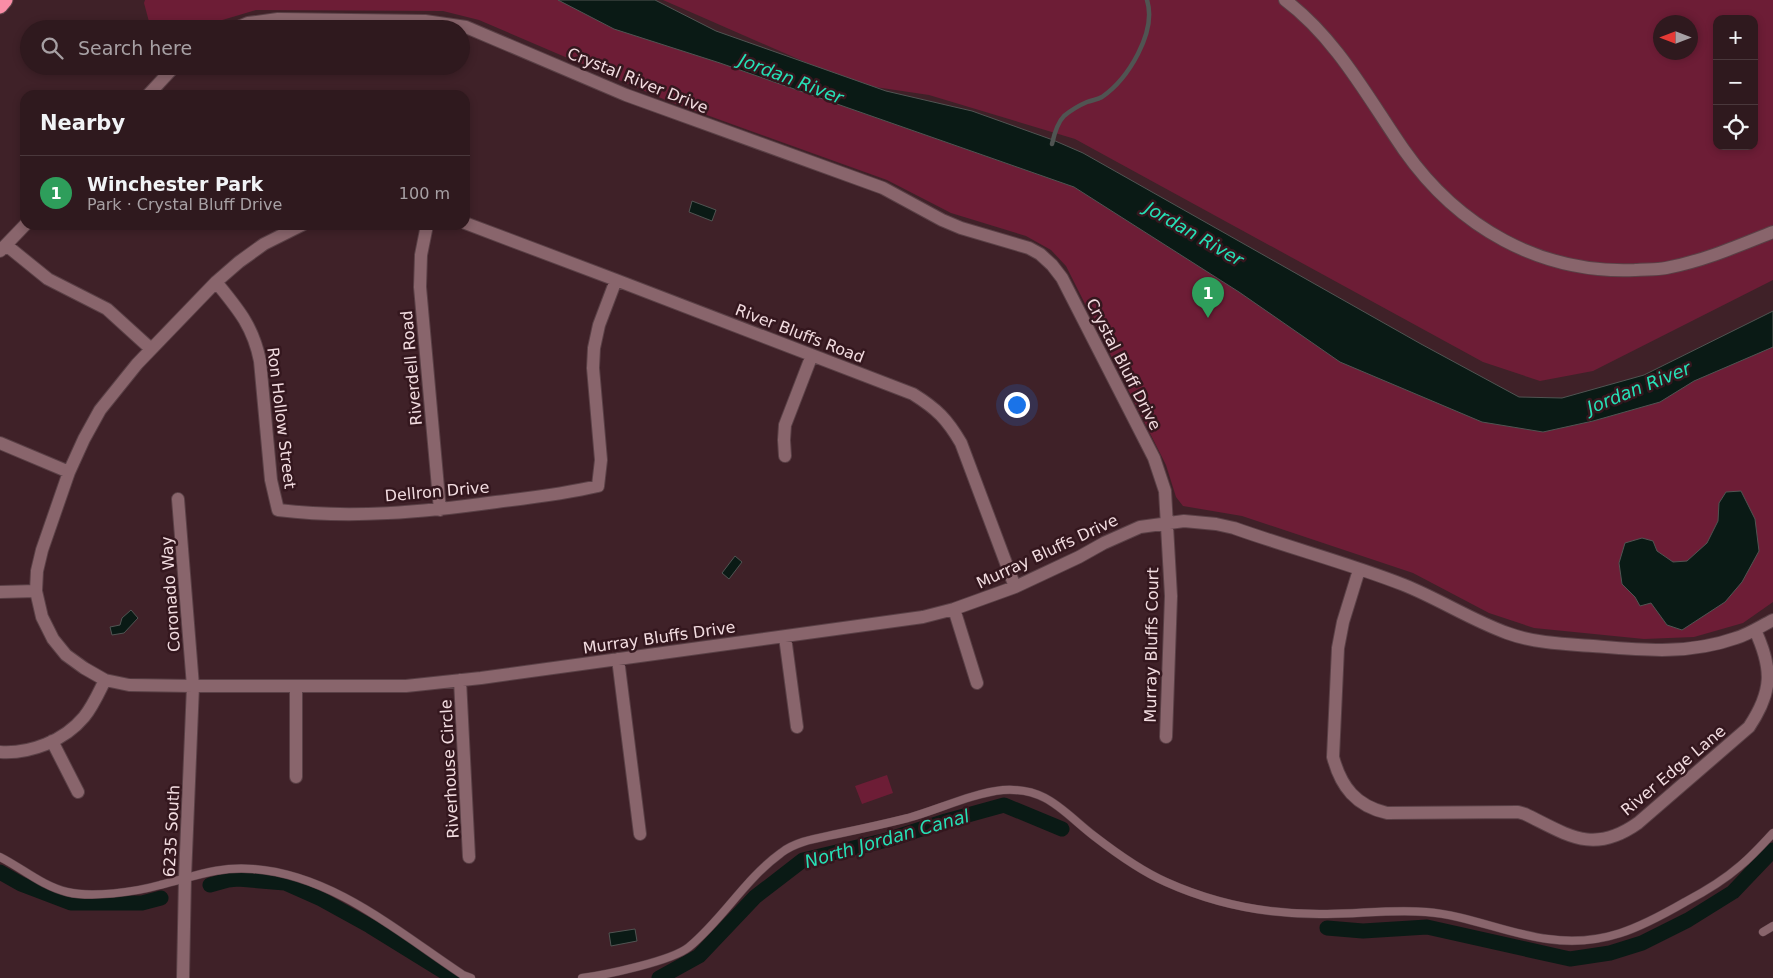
<!DOCTYPE html>
<html lang="en">
<head>
<meta charset="utf-8">
<style>
  :root { --surface:#2f191e; --page:#372227; --text:#f1f3f6; --muted:#a7a0a4; --line:#4a383c; --accent:#0f766e }
  body { margin:0; font-family:"DejaVu Sans",sans-serif; background:var(--page); color:var(--text) }
  .controls { position:absolute; right:15px; top:15px; display:grid; overflow:hidden; border-radius:10px; box-shadow:0 2px 8px #0003 }
  .controls button { width:45px; height:45px; display:grid; place-items:center; padding:0; border:0; border-bottom:1px solid var(--line); background:var(--surface); color:var(--text); font:25px sans-serif }
  .compass { position:absolute; left:1653px; top:15px; width:45px; height:45px; border-radius:50%; background:var(--surface); box-shadow:0 2px 8px #0003; rotate:270deg }
  .you { position:absolute; left:1016px; top:404px; width:18px; height:18px; margin:-12px; border:4px solid #fff; border-radius:50%; background:#1a73e8; box-shadow:0 0 0 8px #1a73e833 }
  .badge { display:grid; place-items:center; width:32px; height:32px; border-radius:50%; background:var(--accent); color:#fff; font-size:16px; font-weight:700 }
  .pin { position:absolute; translate:-50% -41px; filter:drop-shadow(0 1px 2px #0008) }
  .pin::after { content:''; position:absolute; top:26px; width:18px; height:15px; background:inherit; clip-path:polygon(0 0,100% 0,50% 100%) }
  .list { margin:0; padding:0; list-style:none }
  h2 { display:flex; justify-content:space-between; align-items:center; height:65px; margin:0; padding:0 20px; font-size:21px }
  h2 small { font-size:16px; font-weight:400; color:var(--muted) }
  .list li { display:grid; grid-template-columns:32px 1fr auto; gap:15px; align-items:center; box-sizing:border-box; height:75px; padding:0 20px; border-top:1px solid var(--line) }
  .list b { display:block; font-size:19px; white-space:nowrap }
  .list p { margin:0; font-size:16px; white-space:nowrap; color:var(--muted) }
  .list em { font-size:16px; font-style:normal; color:var(--muted) }
  .icon { flex:none; width:28px; height:28px; fill:none; stroke:currentColor; stroke-width:2; stroke-linecap:round; stroke-linejoin:round }
  .map { position:relative; flex:none; width:1773px; height:978px; overflow:hidden }
  .search { position:absolute; background:var(--surface); box-shadow:0 2px 8px #0003; left:20px; top:20px; width:450px; height:55px; display:flex; align-items:center; gap:12px; box-sizing:border-box; padding:0 18px; border-radius:28px; color:var(--muted); font-size:19px }
  .panel { position:absolute; background:var(--surface); box-shadow:0 2px 8px #0003; left:20px; top:90px; width:450px; height:140px; border-radius:15px }
  .map>svg:first-child { display:block }
  .green { fill:#6d1d36; fill-rule:evenodd }
  .water { fill:#0a1a15; stroke:#505452 }
  .lines { fill:none; stroke-linecap:round; stroke-linejoin:round }
  .stream { stroke:#505452; stroke-width:4.5 }
  .canal { stroke:#0a1a15; stroke-width:15 }
  .lane-casing { stroke:#5a4046; stroke-width:9 }
  .street-casing { stroke:#5a4046; stroke-width:14 }
  .secondary-casing { stroke:#5a4046; stroke-width:14 }
  .highway-casing { stroke:#5a4046; stroke-width:17 }
  .lane { stroke:#89656c; stroke-width:8 }
  .street { stroke:#89656c; stroke-width:12 }
  .secondary { stroke:#89656c; stroke-width:12 }
  .highway { stroke:#f98da6; stroke-width:15 }
  .labels { text-anchor:middle; stroke-width:5; stroke-linejoin:round; paint-order:stroke }
  .street-label { font-size:16px; fill:#f2dce0; stroke:#34171e }
  .water-label { font-size:18px; font-style:italic; fill:#26e1b7; stroke:#34171e }
</style>
</head>
<body>
<div class="map">
<svg width="1773" height="978" viewBox="0 0 1773 978">
  <rect width="100%" height="100%" fill="#3f2128"/>
  <!-- green -->
  <path class="green" d="M 145,0 L 609,0 L 987,146 L 1554,416 L 1773,331 L 1773,602 L 1743,623 L 1694,637 L 1644,639 L 1534,628 L 1489,613 L 1413,573 L 1242,516 L 1183,506 L 1176,497 L 1166,465 L 1066,266 L 1051,250 L 1026,236 L 951,213 L 887,180 L 668,101 L 479,20 L 443,11 L 256,10 L 219,21 L 207,29 L 151,29 L 144,3 Z
    M 663,0 L 1773,0 L 1773,280 L 1593,371 L 1540,381 L 1483,362 L 1075,139 L 929,95 L 855,84 ZM 1717,19 L 1754,19 L 1754,146 L 1717,146 ZM 1660,22 L 1690,22 L 1690,52 L 1660,52 Z
    M 887,775 L 893,793 L 862,804 L 855,786 Z"/>
  <!-- water -->
  <path class="water" d="M 558,0 L 655,0 L 716,31 L 886,91 L 972,111 L 1053,140 L 1083,153 L 1421,344 L 1519,397 L 1562,398 L 1644,375 L 1773,311 L 1773,347 L 1694,381 L 1660,402 L 1593,421 L 1543,432 L 1482,422 L 1340,362 L 1239,292 L 1074,187 L 720,63 L 614,29 Z
    M 692,201 L 716,210 L 712,221 L 689,212 Z
    M 1741,491 L 1755,519 L 1759,551 L 1742,582 L 1725,602 L 1682,630 L 1667,625 L 1651,603 L 1640,606 L 1635,597 L 1622,584 L 1619,563 L 1625,543 L 1642,538 L 1653,541 L 1657,551 L 1673,562 L 1687,561 L 1707,543 L 1718,521 L 1719,503 L 1726,492 Z
    M 735,556 L 742,562 L 729,579 L 722,573 Z
    M 131,610 L 138,618 L 124,633 L 112,635 L 110,627 L 120,625 L 122,618 Z
    M 635,929 L 637,941 L 611,946 L 609,933 Z"/>
  <g class="lines">
    <!-- stream -->
    <path class="stream" d="M 1052,144 C 1054,135 1057,123 1064,116 C 1070,111 1080,105 1087,102 C 1092,100 1097,100 1102,97 C 1128,79 1157,32 1147,0"/>
    <!-- canal -->
    <path class="canal" d="M 0,872 L 21,884 L 71,903 L 142,903 L 161,898
      M 210,885 L 228,880 L 238,879 L 285,883 L 321,899 L 370,926 L 454,978
      M 1327,928 L 1363,931 L 1427,927 L 1570,959 L 1610,953 L 1642,943 L 1688,920 L 1733,892 L 1773,850
      M 659,978 L 699,956 L 755,897 L 803,860 L 887,840 L 946,821 L 1004,805 L 1062,829"/>
    <defs>
      <path id="lane" d="M 0,857 C 22,868 42,886 67,892 C 92,898 135,892 160,885 C 193,877 217,866 253,869 C 333,875 398,932 463,975 L 471,978
        M 1763,932 L 1773,926
        M 582,978 C 605,975 672,961 689,947 C 723,919 745,879 781,853 C 796,841 819,838 837,834 C 861,829 884,824 908,818 C 937,810 973,793 1003,790 C 1047,787 1063,812 1094,836 C 1116,853 1141,871 1166,882 C 1217,905 1271,915 1327,914 C 1359,914 1393,909 1426,912 C 1468,915 1507,934 1548,939 C 1602,947 1640,928 1685,902 C 1704,892 1724,880 1740,866 C 1752,856 1762,845 1773,833"/>
      <path id="street" d="M 234,29 L 248,23 L 278,19 L 425,21 L 466,27 L 626,95 L 883,188 L 942,220 L 961,228 L 1029,248 L 1040,254 L 1052,265 L 1062,278 L 1154,458 L 1165,491 L 1171,596 L 1166,737
        M 148,95 L 175,66
        M 465,223 L 616,280 L 913,394 C 937,409 947,419 961,443 L 1015,587
        M 302,225 L 264,244 L 239,262 L 216,282 L 137,364 L 100,410 L 84,439 L 69,472 L 42,550 L 37,571 L 36,591 L 42,617 L 53,639 L 66,655 L 84,668 L 105,680 L 129,685 L 193,686 L 406,686 L 481,678 L 923,617 L 954,609 L 1015,587 L 1079,557 L 1104,543 L 1140,527 L 1184,521 L 1216,524 L 1234,528 C 1290,548 1348,563 1404,585 C 1439,599 1471,620 1507,633 C 1534,643 1564,644 1593,646 C 1642,650 1688,655 1736,638 C 1749,634 1761,626 1773,620
        M 427,225 L 421,255 L 420,287 L 440,510
        M 6,245 L 48,279 L 107,309 L 151,349
        M 0,251 L 25,225
        M 216,282 C 238,309 253,326 260,361 L 271,480 L 278,510 C 351,519 424,512 496,502 C 530,498 564,494 598,486 L 601,460 L 593,368 L 594,348 L 599,325 L 616,280
        M 0,443 L 69,472
        M 785,456 L 784,440 L 785,425 L 812,355
        M 178,499 L 193,686 L 185,877 L 183,978
        M 1359,570 L 1343,622 L 1338,648 L 1333,757 C 1341,787 1356,806 1387,813 L 1518,812 L 1525,814 C 1568,835 1593,855 1638,823 L 1749,727 C 1773,691 1773,669 1755,630
        M 0,592 L 36,591
        M 954,609 L 977,683
        M 785,637 L 797,727
        M 618,659 L 640,834
        M 460,680 L 469,857
        M 52,741 L 78,792
        M 0,752 C 30,754 64,741 84,717 C 93,706 99,692 105,680
        M 296,777 L 296,686"/>
      <path id="secondary" d="M 1285,0 C 1337,39 1368,98 1404,150 C 1458,227 1540,274 1635,270 C 1645,269 1656,270 1666,268 C 1703,261 1738,246 1773,232"/>
      <path id="highway" d="M 0,6 L 5,0"/>
    </defs>
    <!-- lane casing -->
    <use href="#lane" class="lane-casing"/>
    <!-- street casing -->
    <use href="#street" class="street-casing"/>
    <!-- secondary casing -->
    <use href="#secondary" class="secondary-casing"/>
    <!-- highway casing -->
    <use href="#highway" class="highway-casing"/>
    <!-- lane -->
    <use href="#lane" class="lane"/>
    <!-- street -->
    <use href="#street" class="street"/>
    <!-- secondary -->
    <use href="#secondary" class="secondary"/>
    <!-- highway -->
    <use href="#highway" class="highway"/>
  </g>
  <g class="labels">
    <!-- street labels -->
    <g class="street-label">
      <text transform="translate(638 80) rotate(22)" y="6">Crystal River Drive</text>
      <text transform="translate(800 333) rotate(21)" y="6">River Bluffs Road</text>
      <text transform="translate(1124 364) rotate(63)" y="6">Crystal Bluff Drive</text>
      <text transform="translate(411 368) rotate(-95)" y="6">Riverdell Road</text>
      <text transform="translate(282 418) rotate(83)" y="6">Ron Hollow Street</text>
      <text transform="translate(437 491) rotate(-5)" y="6">Dellron Drive</text>
      <text transform="translate(1047 551) rotate(-25)" y="6">Murray Bluffs Drive</text>
      <text transform="translate(170 594) rotate(-94)" y="6">Coronado Way</text>
      <text transform="translate(659 637) rotate(-8)" y="6">Murray Bluffs Drive</text>
      <text transform="translate(1151 645) rotate(-89)" y="6">Murray Bluffs Court</text>
      <text transform="translate(449 769) rotate(-93)" y="6">Riverhouse Circle</text>
      <text transform="translate(1673 770) rotate(-40)" y="6">River Edge Lane</text>
      <text transform="translate(171 831) rotate(-87)" y="6">6235 South</text>
    </g>
    <!-- water labels -->
    <g class="water-label">
      <text transform="translate(791 79) rotate(21)" y="6">Jordan River</text>
      <text transform="translate(1194 234) rotate(30)" y="6">Jordan River</text>
      <text transform="translate(1639 388) rotate(-22)" y="6">Jordan River</text>
      <text transform="translate(887 839) rotate(-16)" y="6">North Jordan Canal</text>
    </g>
  </g>
</svg>
<div class="controls">
<button>+</button>
<button>−</button>
<button><svg class="icon" aria-label="locate" viewBox="0 0 24 24"><circle cx="12" cy="12" r="6"/><path d="M12 2v4M12 18v4M2 12h4M18 12h4"/></svg></button>
</div>
<svg class="compass" viewBox="-18 -18 36 36"><path d="M0-13l5 13h-10z" fill="#e53935"/><path d="M0 13l5-13h-10z" fill="#a7a0a4"/></svg>
<div class="you"></div>
<div class="pin badge" style="left:1208px;top:318px;background:#2e9e5b">1</div>
<div class="search"><svg class="icon" aria-label="search" viewBox="0 0 24 24"><circle cx="10" cy="10" r="6"/><path d="M15 15l6 6"/></svg>Search here</div>
<section class="panel">
<h2>Nearby<small></small></h2>
<ul class="list">
<li><span class="badge" style="background:#2e9e5b">1</span><div><b>Winchester Park</b><p>Park · Crystal Bluff Drive</p></div><em>100 m</em></li>
</ul>
</section>
</div>
</body>
</html>
